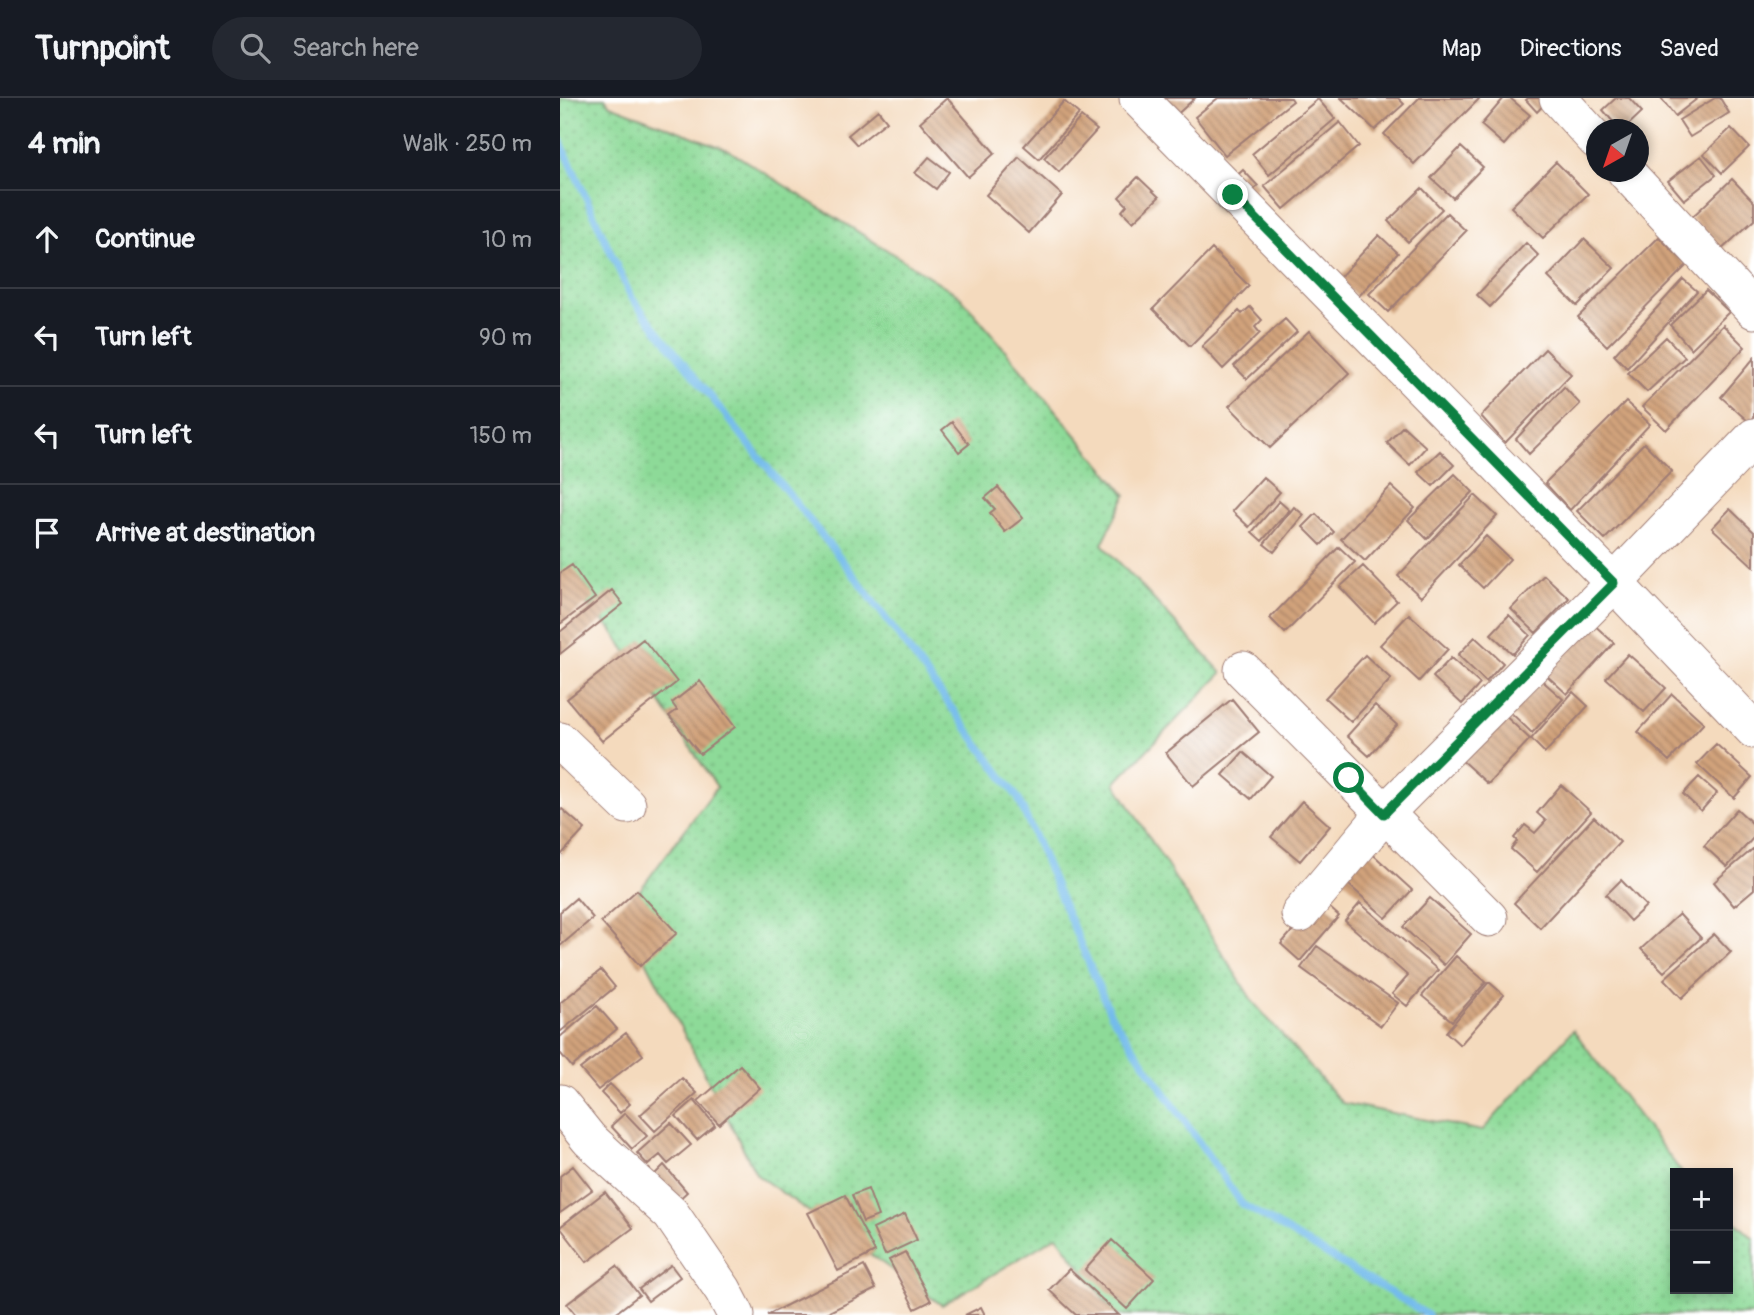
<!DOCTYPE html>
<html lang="en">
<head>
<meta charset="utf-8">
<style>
  :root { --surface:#171b24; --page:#242831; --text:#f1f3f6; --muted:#9ea1a6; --line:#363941 }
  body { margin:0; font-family:Pangolin,sans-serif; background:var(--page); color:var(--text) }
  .controls { position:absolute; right:21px; bottom:21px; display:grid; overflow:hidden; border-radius:0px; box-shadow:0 4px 10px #0003 }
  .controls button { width:63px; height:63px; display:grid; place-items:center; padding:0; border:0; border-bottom:2px solid var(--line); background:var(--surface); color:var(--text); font:35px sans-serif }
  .compass { position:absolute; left:1026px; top:21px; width:63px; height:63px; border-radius:50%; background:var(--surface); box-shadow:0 4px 10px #0003; rotate:220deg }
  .stop { position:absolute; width:21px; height:21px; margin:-16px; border:5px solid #0b8043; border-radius:50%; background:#fff }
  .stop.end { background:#0b8043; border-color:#fff; box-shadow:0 2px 7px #0008 }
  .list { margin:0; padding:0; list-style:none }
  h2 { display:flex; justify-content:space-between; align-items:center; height:91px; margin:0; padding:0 28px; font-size:30px }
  h2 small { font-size:23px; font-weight:400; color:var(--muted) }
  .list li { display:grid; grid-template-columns:46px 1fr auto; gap:21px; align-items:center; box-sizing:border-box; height:98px; padding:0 28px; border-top:2px solid var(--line) }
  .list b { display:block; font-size:26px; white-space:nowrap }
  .list em { font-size:23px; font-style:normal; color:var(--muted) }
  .icon { flex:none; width:38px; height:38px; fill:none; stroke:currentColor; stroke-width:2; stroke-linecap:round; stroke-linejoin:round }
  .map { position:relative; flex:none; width:1194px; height:1217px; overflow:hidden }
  header { display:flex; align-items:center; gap:42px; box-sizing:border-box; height:98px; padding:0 35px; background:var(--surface); border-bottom:2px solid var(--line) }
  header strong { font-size:33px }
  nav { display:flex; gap:38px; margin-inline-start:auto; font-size:24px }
  .search { width:490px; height:63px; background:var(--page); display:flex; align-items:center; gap:18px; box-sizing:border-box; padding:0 24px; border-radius:38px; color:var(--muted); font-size:26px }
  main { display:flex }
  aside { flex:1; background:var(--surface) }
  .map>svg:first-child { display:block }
  .grass { fill:url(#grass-dots); stroke:#6c7c62; stroke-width:2 }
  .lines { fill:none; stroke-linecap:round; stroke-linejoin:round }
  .stream { stroke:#73bbeb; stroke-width:7 }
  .building { fill:url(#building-back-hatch) }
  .minor-casing { stroke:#9f7c74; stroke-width:39 }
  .minor { stroke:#fff; stroke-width:37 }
  .route { stroke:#0b8043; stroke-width:9 }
</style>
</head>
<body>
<header>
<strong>Turnpoint</strong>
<div class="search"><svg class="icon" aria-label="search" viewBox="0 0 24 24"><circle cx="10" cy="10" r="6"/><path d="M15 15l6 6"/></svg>Search here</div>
<nav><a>Map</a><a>Directions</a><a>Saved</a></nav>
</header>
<main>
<aside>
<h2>4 min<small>Walk · 250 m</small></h2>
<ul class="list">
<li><svg class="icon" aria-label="ahead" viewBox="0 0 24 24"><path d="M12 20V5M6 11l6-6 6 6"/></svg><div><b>Continue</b></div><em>10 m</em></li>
<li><svg class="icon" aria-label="left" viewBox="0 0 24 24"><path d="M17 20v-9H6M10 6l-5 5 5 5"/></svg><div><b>Turn left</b></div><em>90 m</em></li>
<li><svg class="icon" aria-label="left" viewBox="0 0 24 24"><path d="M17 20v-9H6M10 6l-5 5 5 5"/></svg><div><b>Turn left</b></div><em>150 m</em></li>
<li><svg class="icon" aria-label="arrive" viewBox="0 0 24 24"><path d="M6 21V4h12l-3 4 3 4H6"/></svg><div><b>Arrive at destination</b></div></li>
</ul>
</aside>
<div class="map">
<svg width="1194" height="1217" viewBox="0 0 1194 1217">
  <defs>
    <pattern id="grass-dots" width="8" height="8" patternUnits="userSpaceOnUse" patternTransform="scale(1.75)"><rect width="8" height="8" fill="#8dda98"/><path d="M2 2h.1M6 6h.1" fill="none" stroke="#7bbb83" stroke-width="1.8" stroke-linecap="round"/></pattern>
    <pattern id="building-back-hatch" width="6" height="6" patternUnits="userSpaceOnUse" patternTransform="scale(1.75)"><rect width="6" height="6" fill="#d1a37c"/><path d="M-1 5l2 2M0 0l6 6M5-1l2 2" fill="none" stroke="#ac8466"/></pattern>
  </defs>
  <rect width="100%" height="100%" fill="#fff"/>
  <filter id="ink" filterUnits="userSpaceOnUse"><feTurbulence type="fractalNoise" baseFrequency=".0143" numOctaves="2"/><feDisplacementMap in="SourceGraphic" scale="14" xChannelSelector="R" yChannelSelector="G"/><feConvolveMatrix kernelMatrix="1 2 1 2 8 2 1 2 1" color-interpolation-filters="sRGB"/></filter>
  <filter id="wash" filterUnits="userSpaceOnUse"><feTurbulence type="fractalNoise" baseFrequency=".00686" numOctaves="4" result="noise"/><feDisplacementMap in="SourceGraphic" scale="28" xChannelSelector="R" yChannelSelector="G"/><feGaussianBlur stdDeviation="1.57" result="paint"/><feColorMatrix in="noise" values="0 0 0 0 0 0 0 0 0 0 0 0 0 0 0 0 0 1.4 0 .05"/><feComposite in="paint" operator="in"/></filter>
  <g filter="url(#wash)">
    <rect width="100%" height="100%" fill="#f4dabd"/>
    <!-- grass -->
    <path class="grass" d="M 0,0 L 45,0 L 50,7 L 168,52 L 400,198 L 566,397 L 542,446 L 662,575 L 555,685 L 693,904 L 782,1005 L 922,1033 L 1013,932 L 1122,1075 L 1115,1075 L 1115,1191 L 1168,1191 L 1168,1117 L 1194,1141 L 1194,1217 L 556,1217 L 497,1138 L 382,1207 L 197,1077 L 62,816 L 157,689 L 51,531 L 0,479 Z"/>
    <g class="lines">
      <!-- stream -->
      <path class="stream" d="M 0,42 L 71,199 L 296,480 L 458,700 L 551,917 L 682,1106 L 868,1217"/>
    </g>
    <g id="blocks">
      <!-- building -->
      <path class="building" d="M 387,0 L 435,55 L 408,79 L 360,24 Z
        M 592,0 L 635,0 L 612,21 Z
        M 658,0 L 731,0 L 733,3 L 665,57 L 635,19 Z
        M 781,0 L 838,0 L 844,6 L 815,32 Z
        M 859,0 L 920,0 L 854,66 L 824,36 Z
        M 944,0 L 950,0 L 970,17 L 944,47 L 921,27 Z
        M 968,0 L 990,0 L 977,14 L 966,2 Z
        M 1056,0 L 1069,0 L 1082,14 L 1063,32 L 1060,32 L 1043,12 Z
        M 1101,0 L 1138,0 L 1115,18 Z
        M 1155,0 L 1160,0 L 1169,15 L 1130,39 L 1119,22 Z
        M 758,1 L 775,21 L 709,77 L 692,56 Z
        M 504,3 L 519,16 L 479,61 L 464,48 Z
        M 318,12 L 327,23 L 297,47 L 288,37 Z
        M 521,19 L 537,32 L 499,74 L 484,60 Z
        M 780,24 L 799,48 L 724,111 L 704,88 Z
        M 1171,30 L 1189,49 L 1162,75 L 1144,56 Z
        M 901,49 L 923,69 L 893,100 L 871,80 Z
        M 1141,58 L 1156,77 L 1124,102 L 1108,83 Z
        M 369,59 L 389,74 L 376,91 L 355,75 Z
        M 459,59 L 502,97 L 469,135 L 426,97 Z
        M 996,64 L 1028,96 L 983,140 L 951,109 Z
        M 683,72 L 698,88 L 684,101 L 669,85 Z
        M 578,79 L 599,99 L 573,124 L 562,113 L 567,107 L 559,99 Z
        M 1172,81 L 1194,104 L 1194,122 L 1161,152 L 1131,120 Z
        M 862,90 L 882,111 L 848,144 L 828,123 Z
        M 887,115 L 906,133 L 828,214 L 809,196 Z
        M 819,137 L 838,155 L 798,199 L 778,181 Z
        M 1099,139 L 1127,167 L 1047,248 L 1018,219 Z
        M 1024,141 L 1054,170 L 1017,208 L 988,179 Z
        M 966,145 L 979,158 L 930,209 L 917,197 Z
        M 652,151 L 689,188 L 630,248 L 593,211 Z
        M 1123,181 L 1137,193 L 1067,270 L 1054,257 Z
        M 1146,192 L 1169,214 L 1131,251 L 1110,227 Z
        M 690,209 L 702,222 L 695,229 L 700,235 L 663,271 L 642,248 L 679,213 L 682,216 Z
        M 725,221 L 737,234 L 687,281 L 674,268 Z
        M 1163,227 L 1185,249 L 1106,332 L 1082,309 Z
        M 749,233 L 789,275 L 710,350 L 669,308 Z
        M 1106,239 L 1125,259 L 1087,294 L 1068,275 Z
        M 985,251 L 1011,276 L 945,345 L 921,318 Z
        M 1194,260 L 1194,318 L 1189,324 L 1161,299 Z
        M 1004,289 L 1020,306 L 969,356 L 956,341 Z
        M 1066,304 L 1090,326 L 1010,412 L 985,385 Z
        M 392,324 L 409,346 L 399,354 L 382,332 Z
        M 843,328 L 866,349 L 850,367 L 827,345 Z
        M 1084,345 L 1112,373 L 1045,441 L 1017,413 Z
        M 880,353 L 894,367 L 873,388 L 858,374 Z
        M 895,376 L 913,394 L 867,441 L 848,422 Z
        M 703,379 L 720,394 L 689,429 L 672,413 Z
        M 831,388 L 855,410 L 805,463 L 781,441 Z
        M 438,389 L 463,420 L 445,434 L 430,415 L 435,411 L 425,400 Z
        M 915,397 L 937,418 L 861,499 L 838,478 Z
        M 719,403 L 729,412 L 702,443 L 692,434 Z
        M 734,409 L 744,417 L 714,454 L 704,446 Z
        M 1170,411 L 1194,434 L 1194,469 L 1152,430 Z
        M 756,416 L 774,434 L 761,447 L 743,429 Z
        M 926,438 L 950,461 L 923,490 L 899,467 Z
        M 779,449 L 795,464 L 725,535 L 710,520 Z
        M 12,467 L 35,500 L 0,526 L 0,475 Z
        M 803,468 L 837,503 L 814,525 L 780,489 Z
        M 984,477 L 1009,500 L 976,535 L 951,511 Z
        M 52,492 L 63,506 L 0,556 L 0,534 Z
        M 849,516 L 888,551 L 859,583 L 820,547 Z
        M 949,517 L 970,537 L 953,556 L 931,536 Z
        M 1031,524 L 1054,545 L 1007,596 L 984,575 Z
        M 915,539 L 943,565 L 926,584 L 898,557 Z
        M 83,541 L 117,584 L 42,643 L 7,601 Z
        M 1068,556 L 1106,590 L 1084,614 L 1046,580 Z
        M 805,557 L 831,581 L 791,624 L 765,600 Z
        M 891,560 L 920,586 L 902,606 L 873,579 Z
        M 978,579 L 1003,601 L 972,635 L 948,612 Z
        M 140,583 L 175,629 L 140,656 L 109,618 L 117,612 L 112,605 Z
        M 1013,594 L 1028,608 L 985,655 L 971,641 Z
        M 1112,596 L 1144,625 L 1109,663 L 1078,634 Z
        M 672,601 L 699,634 L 633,688 L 606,655 Z
        M 815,607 L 837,627 L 809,658 L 787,638 Z
        M 941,614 L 970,641 L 928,686 L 899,660 Z
        M 1156,646 L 1192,679 L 1174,700 L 1137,666 Z
        M 683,654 L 711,678 L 691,701 L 663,677 Z
        M 1139,679 L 1157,695 L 1141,713 L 1123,696 Z
        M 1001,687 L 1031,714 L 977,774 L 951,751 L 957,743 L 954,740 L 965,727 L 975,735 L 986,723 L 977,715 Z
        M 742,703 L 770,728 L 740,763 L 711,739 Z
        M 2,711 L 25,731 L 0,758 L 0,713 Z
        M 1177,711 L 1194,727 L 1194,739 L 1167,769 L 1144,748 Z
        M 1034,719 L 1060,744 L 980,830 L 954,805 Z
        M 806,750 L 852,792 L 826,820 L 780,779 Z
        M 1194,750 L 1194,791 L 1174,808 L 1154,784 Z
        M 1061,782 L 1086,808 L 1070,823 L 1046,797 Z
        M 77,792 L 117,835 L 80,868 L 41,824 Z
        M 16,800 L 33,820 L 0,848 L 0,814 Z
        M 870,800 L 911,836 L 884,867 L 843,829 Z
        M 760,801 L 779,818 L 740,863 L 721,846 Z
        M 800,805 L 878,872 L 847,908 L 832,896 L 848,878 L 785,823 Z
        M 1119,816 L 1141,840 L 1104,874 L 1081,851 Z
        M 1154,836 L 1171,854 L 1122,900 L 1104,881 Z
        M 757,848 L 838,905 L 821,928 L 741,870 Z
        M 896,858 L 926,884 L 892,923 L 862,898 Z
        M 41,872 L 55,889 L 0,934 L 0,905 Z
        M 929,884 L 944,897 L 900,947 L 886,934 Z
        M 37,908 L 57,931 L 12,969 L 0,955 L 0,939 Z
        M 66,935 L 83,957 L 38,992 L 20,971 Z
        M 180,967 L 200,990 L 159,1026 L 138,1003 Z
        M 122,980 L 137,995 L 95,1033 L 80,1017 Z
        M 50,986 L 70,1006 L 60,1015 L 41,995 Z
        M 134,1002 L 155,1027 L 137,1042 L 116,1018 Z
        M 65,1015 L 87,1038 L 72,1051 L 51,1028 Z
        M 111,1025 L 131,1047 L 108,1066 L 100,1057 L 88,1067 L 77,1055 Z
        M 104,1067 L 127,1094 L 117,1103 L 94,1077 Z
        M 13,1068 L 32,1092 L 0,1115 L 0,1078 Z
        M 308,1091 L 318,1118 L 303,1124 L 292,1097 Z
        M 45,1094 L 73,1130 L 27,1164 L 0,1129 Z
        M 285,1097 L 315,1154 L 278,1173 L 248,1115 Z
        M 345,1116 L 357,1142 L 325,1157 L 313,1131 Z
        M 552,1142 L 594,1181 L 567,1211 L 525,1172 Z
        M 345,1154 L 371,1203 L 355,1211 L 329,1162 Z
        M 111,1167 L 120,1179 L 88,1203 L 79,1191 Z
        M 57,1168 L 79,1197 L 53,1217 L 16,1217 L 7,1206 Z
        M 304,1168 L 316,1191 L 263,1217 L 207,1217 Z
        M 509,1171 L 559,1217 L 516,1217 L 489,1192 Z
        M 421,1209 L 425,1217 L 405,1217 Z"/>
    </g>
  </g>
  <g filter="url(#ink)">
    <use href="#blocks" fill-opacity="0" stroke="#9f7c74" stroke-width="2"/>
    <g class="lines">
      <defs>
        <path id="minor" d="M 578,0 L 1054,485 L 1194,632
          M 998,0 L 1036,42
          M 1066,74 L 1194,212
          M 683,572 L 929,820
          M 0,643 L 67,707
          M 740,816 L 824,716 L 1054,485 L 1194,339
          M 0,1005 L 29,1041 L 111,1116 L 163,1192 L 176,1217"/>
      </defs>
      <!-- minor casing -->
      <use href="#minor" class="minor-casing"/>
      <!-- minor -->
      <use href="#minor" class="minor"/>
    </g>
  </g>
  <g class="lines" filter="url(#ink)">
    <!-- route -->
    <path class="route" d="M 673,97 L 1054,485 L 824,716 L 789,680"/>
  </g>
</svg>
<div class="controls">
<button>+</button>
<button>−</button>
</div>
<svg class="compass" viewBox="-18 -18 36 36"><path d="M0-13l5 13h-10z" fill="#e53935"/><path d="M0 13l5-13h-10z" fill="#9ea1a6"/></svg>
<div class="stop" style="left:789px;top:680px"></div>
<div class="stop end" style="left:673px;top:97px"></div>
</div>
</main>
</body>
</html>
